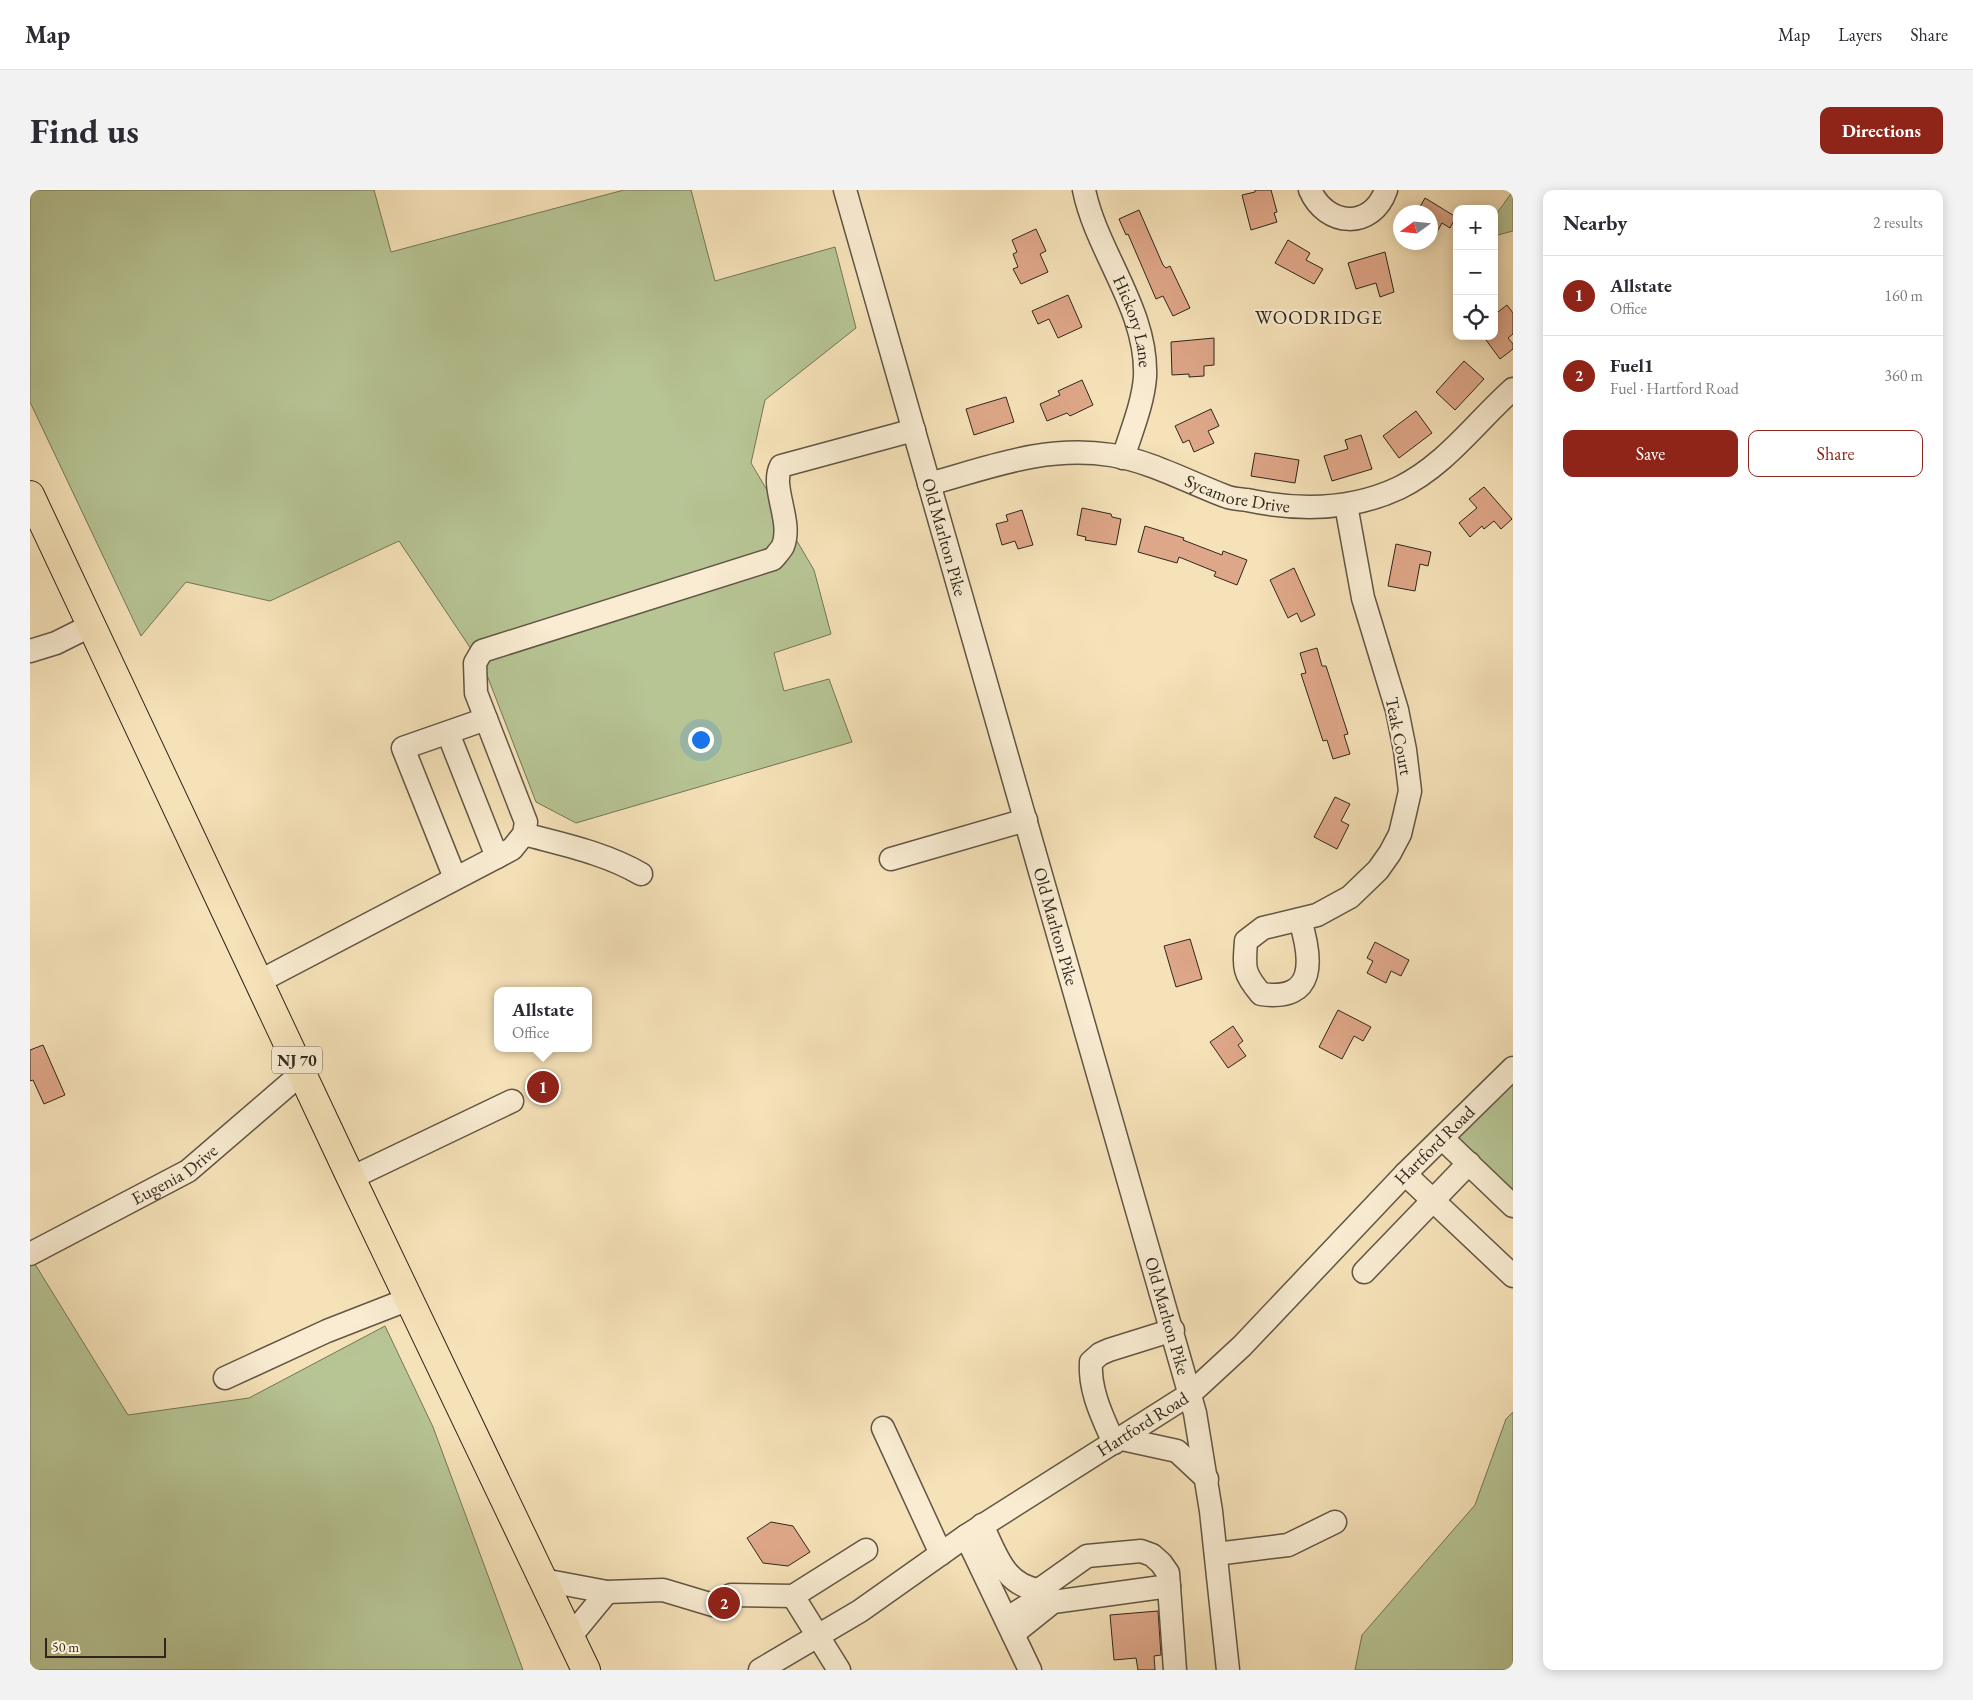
<!DOCTYPE html>
<html lang="en">
<head>
<meta charset="utf-8">
<style>
  :root { --surface:#fff; --page:#f2f2f3; --text:#2b2b33; --muted:#7c7c81; --line:#e1e1e2; --accent:#8f2418 }
  body { margin:0; font-family:"EB Garamond",serif; background:var(--page); color:var(--text) }
  .controls { position:absolute; right:15px; top:15px; display:grid; overflow:hidden; border-radius:10px; box-shadow:0 2px 12px #0003 }
  .controls button { width:45px; height:45px; display:grid; place-items:center; padding:0; border:0; border-bottom:1px solid var(--line); background:var(--surface); color:var(--text); font:25px sans-serif }
  .compass { position:absolute; left:1363px; top:15px; width:45px; height:45px; border-radius:50%; background:var(--surface); box-shadow:0 2px 12px #0003; rotate:255deg }
  .scale { position:absolute; left:15px; bottom:12px; width:121px; box-sizing:border-box; padding-left:5px; border:2px solid #2f271d; border-top:0; font-size:14px; line-height:18px; white-space:nowrap; color:#2f271d; -webkit-text-stroke:4px #f9ecd2; paint-order:stroke }
  .you { position:absolute; left:670px; top:549px; width:18px; height:18px; margin:-12px; border:4px solid #fff; border-radius:50%; background:#1a73e8; box-shadow:0 0 0 8px #1a73e833 }
  .badge { display:grid; place-items:center; width:32px; height:32px; border-radius:50%; background:var(--accent); color:#fff; font-size:16px; font-weight:700 }
  .pin { position:absolute; translate:-50% -50%; border:2px solid #fff; box-shadow:0 1px 5px #0006 }
  .popup { position:absolute; left:464px; top:797px; width:98px; height:65px; box-sizing:border-box; display:grid; place-content:center; border-radius:10px; background:var(--surface); filter:drop-shadow(0 1px 4px #0005); font-size:16px; white-space:nowrap; color:var(--muted) }
  .popup b { font-size:19px; color:var(--text) }
  .popup::after { content:''; position:absolute; left:50%; top:100%; margin-left:-10px; border:10px solid transparent; border-top-color:var(--surface) }
  .list { margin:0; padding:0; list-style:none }
  h2 { display:flex; justify-content:space-between; align-items:center; height:65px; margin:0; padding:0 20px; font-size:21px }
  h2 small { font-size:16px; font-weight:400; color:var(--muted) }
  .list li { display:grid; grid-template-columns:32px 1fr auto; gap:15px; align-items:center; box-sizing:border-box; height:80px; padding:0 20px; border-top:1px solid var(--line) }
  .list b { display:block; font-size:19px; white-space:nowrap }
  .list p { margin:0; font-size:16px; white-space:nowrap; color:var(--muted) }
  .list em { font-size:16px; font-style:normal; color:var(--muted) }
  .actions { display:flex; gap:10px; padding:15px 20px }
  .actions a { flex:1; padding:11px 0; border:1px solid var(--accent); border-radius:10px; text-align:center; font-size:18px; color:var(--accent) }
  .actions .main { background:var(--accent); color:#fff }
  .icon { flex:none; width:28px; height:28px; fill:none; stroke:currentColor; stroke-width:2; stroke-linecap:round; stroke-linejoin:round }
  .map { position:relative; flex:none; width:1483px; height:1480px; overflow:hidden; border-radius:10px }
  header { display:flex; align-items:center; gap:30px; box-sizing:border-box; height:70px; padding:0 25px; background:var(--surface); border-bottom:1px solid var(--line) }
  header strong { font-size:24px }
  nav { display:flex; gap:28px; margin-inline-start:auto; font-size:18px }
  .intro { display:flex; align-items:center; justify-content:space-between; box-sizing:border-box; height:120px; padding:0 30px }
  h1 { margin:0; font-size:35px }
  .button { padding:12px 22px; border-radius:10px; background:var(--accent); color:#fff; font-size:18px; font-weight:700 }
  main { display:flex; gap:30px; padding:0 30px }
  aside { flex:1; background:var(--surface); border-radius:10px; box-shadow:0 2px 12px #0003 }
  .map>svg:first-child { display:block }
  .green { fill:#b7c494; stroke:#737658 }
  .building { fill:#dfa789; stroke:#2f271d }
  .lines { fill:none; stroke-linecap:round; stroke-linejoin:round }
  .minor-casing { stroke:#615644; stroke-width:25 }
  .highway-casing { stroke:#2f271d; stroke-width:30 }
  .minor { stroke:#f9ecd2; stroke-width:22 }
  .highway { stroke:#f6e2b9; stroke-width:28 }
  .labels { text-anchor:middle; stroke-width:4.5; stroke-linejoin:round; paint-order:stroke }
  .shield { fill:#f9ecd2; stroke:#6c6253; stroke-width:1 }
  .shield-label { font-size:16px; font-weight:bold; fill:#2f271d }
  .street-label { font-size:18px; fill:#2f271d; stroke:#f9ecd2 }
  .neighbourhood-label { font-size:19px; letter-spacing:1px; fill:#2f271d; stroke:#f9ecd2 }
</style>
</head>
<body>
<header>
<strong>Map</strong>
<nav><a>Map</a><a>Layers</a><a>Share</a></nav>
</header>
<div class="intro"><h1>Find us</h1><a class="button">Directions</a></div>
<main>
<div class="map">
<svg width="1483" height="1480" viewBox="0 0 1483 1480">
  <rect width="100%" height="100%" fill="#f6e2b9"/>
  <filter id="stains"><feTurbulence type="fractalNoise" baseFrequency=".004" numOctaves="4"/><feColorMatrix values="0 0 0 0 .2 0 0 0 0 .09 0 0 0 0 .02 0 0 0 .5 -.17"/></filter>
  <radialGradient id="worn" r=".72"><stop offset=".6" stop-color="#630" stop-opacity="0"/><stop offset="1" stop-color="#630" stop-opacity=".3"/></radialGradient>
  <!-- green -->
  <path class="green" d="M 0,0 L 344,0 L 361,62 L 594,0 L 661,0 L 685,91 L 805,57 L 826,138 L 735,210 L 721,273 L 784,380 L 801,444 L 744,463 L 754,501 L 799,489 L 822,552 L 546,633 L 506,612 L 455,480 L 369,351 L 240,411 L 156,392 L 111,446 L 0,212 Z
    M 1483,1 L 1483,41 L 1464,46 L 1464,27 Z
    M 1483,887 L 1483,1011 L 1423,947 Z
    M 0,1066 L 98,1225 L 219,1208 L 355,1136 L 403,1237 L 493,1480 L 0,1480 Z
    M 1483,1222 L 1483,1480 L 1325,1480 L 1332,1445 L 1445,1315 L 1476,1229 Z"/>
  <!-- building -->
  <path class="building" d="M 1225,0 L 1241,0 L 1247,22 L 1244,23 L 1247,32 L 1221,40 L 1212,5 L 1225,2 Z
    M 1395,8 L 1426,27 L 1420,38 L 1412,33 L 1400,54 L 1400,22 L 1387,22 Z
    M 1109,20 L 1133,75 L 1136,78 L 1140,76 L 1160,118 L 1143,126 L 1133,106 L 1126,109 L 1098,44 L 1096,45 L 1089,29 Z
    M 1006,39 L 1016,61 L 1010,64 L 1018,82 L 991,94 L 983,79 L 988,77 L 983,64 L 987,62 L 982,50 Z
    M 1258,50 L 1280,63 L 1276,70 L 1293,79 L 1284,94 L 1245,73 Z
    M 1355,62 L 1364,102 L 1350,107 L 1346,93 L 1326,99 L 1318,73 Z
    M 1038,105 L 1052,137 L 1028,148 L 1019,129 L 1008,134 L 1002,121 Z
    M 1477,115 L 1483,123 L 1483,144 L 1478,148 L 1483,154 L 1483,159 L 1470,169 L 1453,146 L 1464,146 L 1464,125 Z
    M 1184,148 L 1184,175 L 1174,176 L 1174,186 L 1159,187 L 1159,184 L 1142,185 L 1141,152 Z
    M 1434,171 L 1454,189 L 1425,220 L 1406,202 Z
    M 1052,190 L 1063,215 L 1040,226 L 1037,223 L 1017,231 L 1010,214 L 1030,205 L 1028,201 Z
    M 976,207 L 984,232 L 944,245 L 936,219 Z
    M 1181,219 L 1189,236 L 1178,241 L 1184,253 L 1164,262 L 1159,250 L 1153,253 L 1145,236 Z
    M 1386,221 L 1402,243 L 1369,268 L 1353,246 Z
    M 1331,245 L 1342,279 L 1302,291 L 1294,266 L 1318,259 L 1315,250 Z
    M 1225,263 L 1269,270 L 1265,293 L 1221,286 Z
    M 1454,297 L 1482,329 L 1471,339 L 1464,331 L 1454,339 L 1452,336 L 1440,347 L 1429,333 L 1447,318 L 1439,309 Z
    M 1052,318 L 1081,324 L 1082,327 L 1091,329 L 1086,355 L 1055,350 L 1056,347 L 1047,345 Z
    M 992,320 L 1003,355 L 988,359 L 985,351 L 972,355 L 966,334 L 978,331 L 976,325 Z
    M 1115,336 L 1154,348 L 1153,350 L 1192,365 L 1193,361 L 1217,370 L 1207,395 L 1184,386 L 1186,382 L 1149,367 L 1147,373 L 1108,362 Z
    M 1366,354 L 1401,362 L 1398,376 L 1390,374 L 1385,401 L 1358,396 Z
    M 1264,378 L 1285,425 L 1271,432 L 1267,423 L 1258,428 L 1240,390 Z
    M 1287,458 L 1292,476 L 1296,476 L 1318,544 L 1314,545 L 1320,564 L 1303,569 L 1297,550 L 1293,551 L 1271,484 L 1276,483 L 1270,463 Z
    M 1305,607 L 1320,614 L 1311,631 L 1319,635 L 1307,659 L 1284,647 Z
    M 1160,749 L 1172,789 L 1146,797 L 1134,756 Z
    M 1345,752 L 1379,770 L 1371,786 L 1361,781 L 1356,793 L 1337,783 L 1343,771 L 1337,768 Z
    M 1308,820 L 1341,837 L 1333,851 L 1324,846 L 1312,869 L 1289,857 Z
    M 1203,836 L 1213,851 L 1208,855 L 1216,866 L 1198,878 L 1180,852 Z
    M 13,855 L 35,905 L 14,914 L 3,890 L 0,891 L 0,860 Z
    M 741,1332 L 763,1336 L 780,1362 L 758,1376 L 733,1373 L 717,1348 Z
    M 1128,1421 L 1131,1465 L 1124,1466 L 1125,1480 L 1108,1480 L 1106,1468 L 1084,1470 L 1080,1425 Z"/>
  <g class="lines">
    <defs>
      <g id="minor">
        <path id="s1" d="M 815,0 L 1165,1223 L 1181,1321 L 1198,1480"/>
        <path id="s2" d="M 1054,0 C 1067,63 1118,120 1115,187 C 1113,214 1101,242 1093,268"/>
        <path d="M 1280,0 C 1296,37 1342,40 1356,0"/>
        <path id="s3" d="M 899,294 C 961,277 1015,255 1081,265 C 1120,271 1158,292 1195,306 C 1202,309 1210,309 1217,310 C 1269,321 1320,321 1369,298 C 1416,275 1445,233 1483,199"/>
        <path d="M 0,461 L 26,453 L 62,435"/>
        <path d="M 418,543 L 467,667"/>
        <path d="M 494,644 C 534,655 575,663 611,684"/>
        <path d="M 861,669 L 996,630"/>
        <path d="M 425,688 L 373,558 L 456,529"/>
        <path d="M 1270,730 C 1282,769 1287,812 1231,804 C 1213,783 1214,778 1216,751 L 1233,738 L 1287,725 L 1320,707 L 1348,680 L 1360,663 L 1370,644 L 1375,623 L 1380,601 L 1375,560 L 1367,520 L 1333,408 L 1316,315"/>
        <path d="M 230,791 L 482,659 L 494,644 L 496,632 L 446,503 L 445,473 L 452,461 L 743,369 C 746,365 751,360 753,356 C 763,331 740,297 751,276 L 884,240"/>
        <path d="M 1413,949 L 1483,1016"/>
        <path d="M 1375,984 L 1483,1086"/>
        <path d="M 321,988 L 482,911"/>
        <path id="s4" d="M 0,1064 L 158,981 L 273,882"/>
        <path d="M 1334,1082 L 1439,973"/>
        <path d="M 195,1188 L 297,1141 L 379,1109"/>
        <path d="M 853,1238 L 911,1364"/>
        <path d="M 1092,1249 L 1147,1261 L 1177,1289"/>
        <path d="M 1084,1253 C 1073,1228 1059,1201 1061,1172 L 1070,1164 L 1079,1160 L 1143,1140"/>
        <path d="M 952,1335 C 966,1364 974,1395 1009,1400"/>
        <path d="M 936,1346 L 1000,1480"/>
        <path d="M 1186,1364 L 1258,1355 L 1305,1332"/>
        <path d="M 513,1390 L 577,1402 L 633,1400 L 683,1415"/>
        <path d="M 701,1405 L 763,1406 L 836,1360"/>
        <path d="M 763,1406 L 809,1480"/>
        <path d="M 976,1429 L 1000,1414 L 1009,1400 L 1057,1366 L 1111,1361 L 1122,1365 L 1131,1373 L 1138,1383 L 1145,1480"/>
        <path d="M 983,1444 L 1023,1412 L 1139,1396"/>
        <path d="M 540,1447 L 577,1402"/>
        <path id="s5" d="M 730,1480 L 830,1421 L 936,1346 L 1160,1204 L 1212,1156 L 1375,984 L 1483,878"/>
      </g>
      <path id="highway" d="M 0,305 L 321,988 L 556,1480"/>
    </defs>
    <!-- minor casing -->
    <use href="#minor" class="minor-casing"/>
    <!-- highway casing -->
    <use href="#highway" class="highway-casing"/>
    <!-- minor -->
    <use href="#minor" class="minor"/>
    <!-- highway -->
    <use href="#highway" class="highway"/>
  </g>
  <g class="labels">
    <!-- shield labels -->
    <rect class="shield" x="242" y="856.5" width="50" height="27" rx="4"/>
    <g class="shield-label">
      <text x="267" y="876">NJ 70</text>
    </g>
    <!-- street labels -->
    <g class="street-label">
      <text dy="6" stroke="none"><textPath href="#s2" startOffset="141">Hickory Lane</textPath></text>
      <text dy="6" stroke="none"><textPath href="#s3" startOffset="319">Sycamore Drive</textPath></text>
      <text dy="6" stroke="none"><textPath href="#s1" startOffset="361">Old Marlton Pike</textPath></text>
      <text transform="translate(1369 546) rotate(79)" y="6">Teak Court</text>
      <text dy="6" stroke="none"><textPath href="#s1" startOffset="766">Old Marlton Pike</textPath></text>
      <text dy="6" stroke="none"><textPath href="#s5" startOffset="860">Hartford Road</textPath></text>
      <text dy="6" stroke="none"><textPath href="#s4" startOffset="165">Eugenia Drive</textPath></text>
      <text dy="6" stroke="none"><textPath href="#s1" startOffset="1171">Old Marlton Pike</textPath></text>
      <text dy="6" stroke="none"><textPath href="#s5" startOffset="455">Hartford Road</textPath></text>
    </g>
    <!-- neighbourhood labels -->
    <g class="neighbourhood-label">
      <text x="1289" y="134">WOODRIDGE</text>
    </g>
  </g>
  <rect width="100%" height="100%" filter="url(#stains)"/>
  <rect width="100%" height="100%" fill="url(#worn)"/>
</svg>
<div class="controls">
<button>+</button>
<button>−</button>
<button><svg class="icon" aria-label="locate" viewBox="0 0 24 24"><circle cx="12" cy="12" r="6"/><path d="M12 2v4M12 18v4M2 12h4M18 12h4"/></svg></button>
</div>
<svg class="compass" viewBox="-18 -18 36 36"><path d="M0-13l5 13h-10z" fill="#e53935"/><path d="M0 13l5-13h-10z" fill="#7c7c81"/></svg>
<div class="scale">50 m</div>
<div class="you"></div>
<div class="pin badge" style="left:513px;top:897px">1</div>
<div class="popup"><b>Allstate</b>Office</div>
<div class="pin badge" style="left:694px;top:1413px">2</div>
</div>
<aside>
<h2>Nearby<small>2 results</small></h2>
<ul class="list">
<li><span class="badge">1</span><div><b>Allstate</b><p>Office</p></div><em>160 m</em></li>
<li><span class="badge">2</span><div><b>Fuel1</b><p>Fuel · Hartford Road</p></div><em>360 m</em></li>
</ul>
<div class="actions"><a class="main">Save</a><a>Share</a></div>
</aside>
</main>
</body>
</html>
